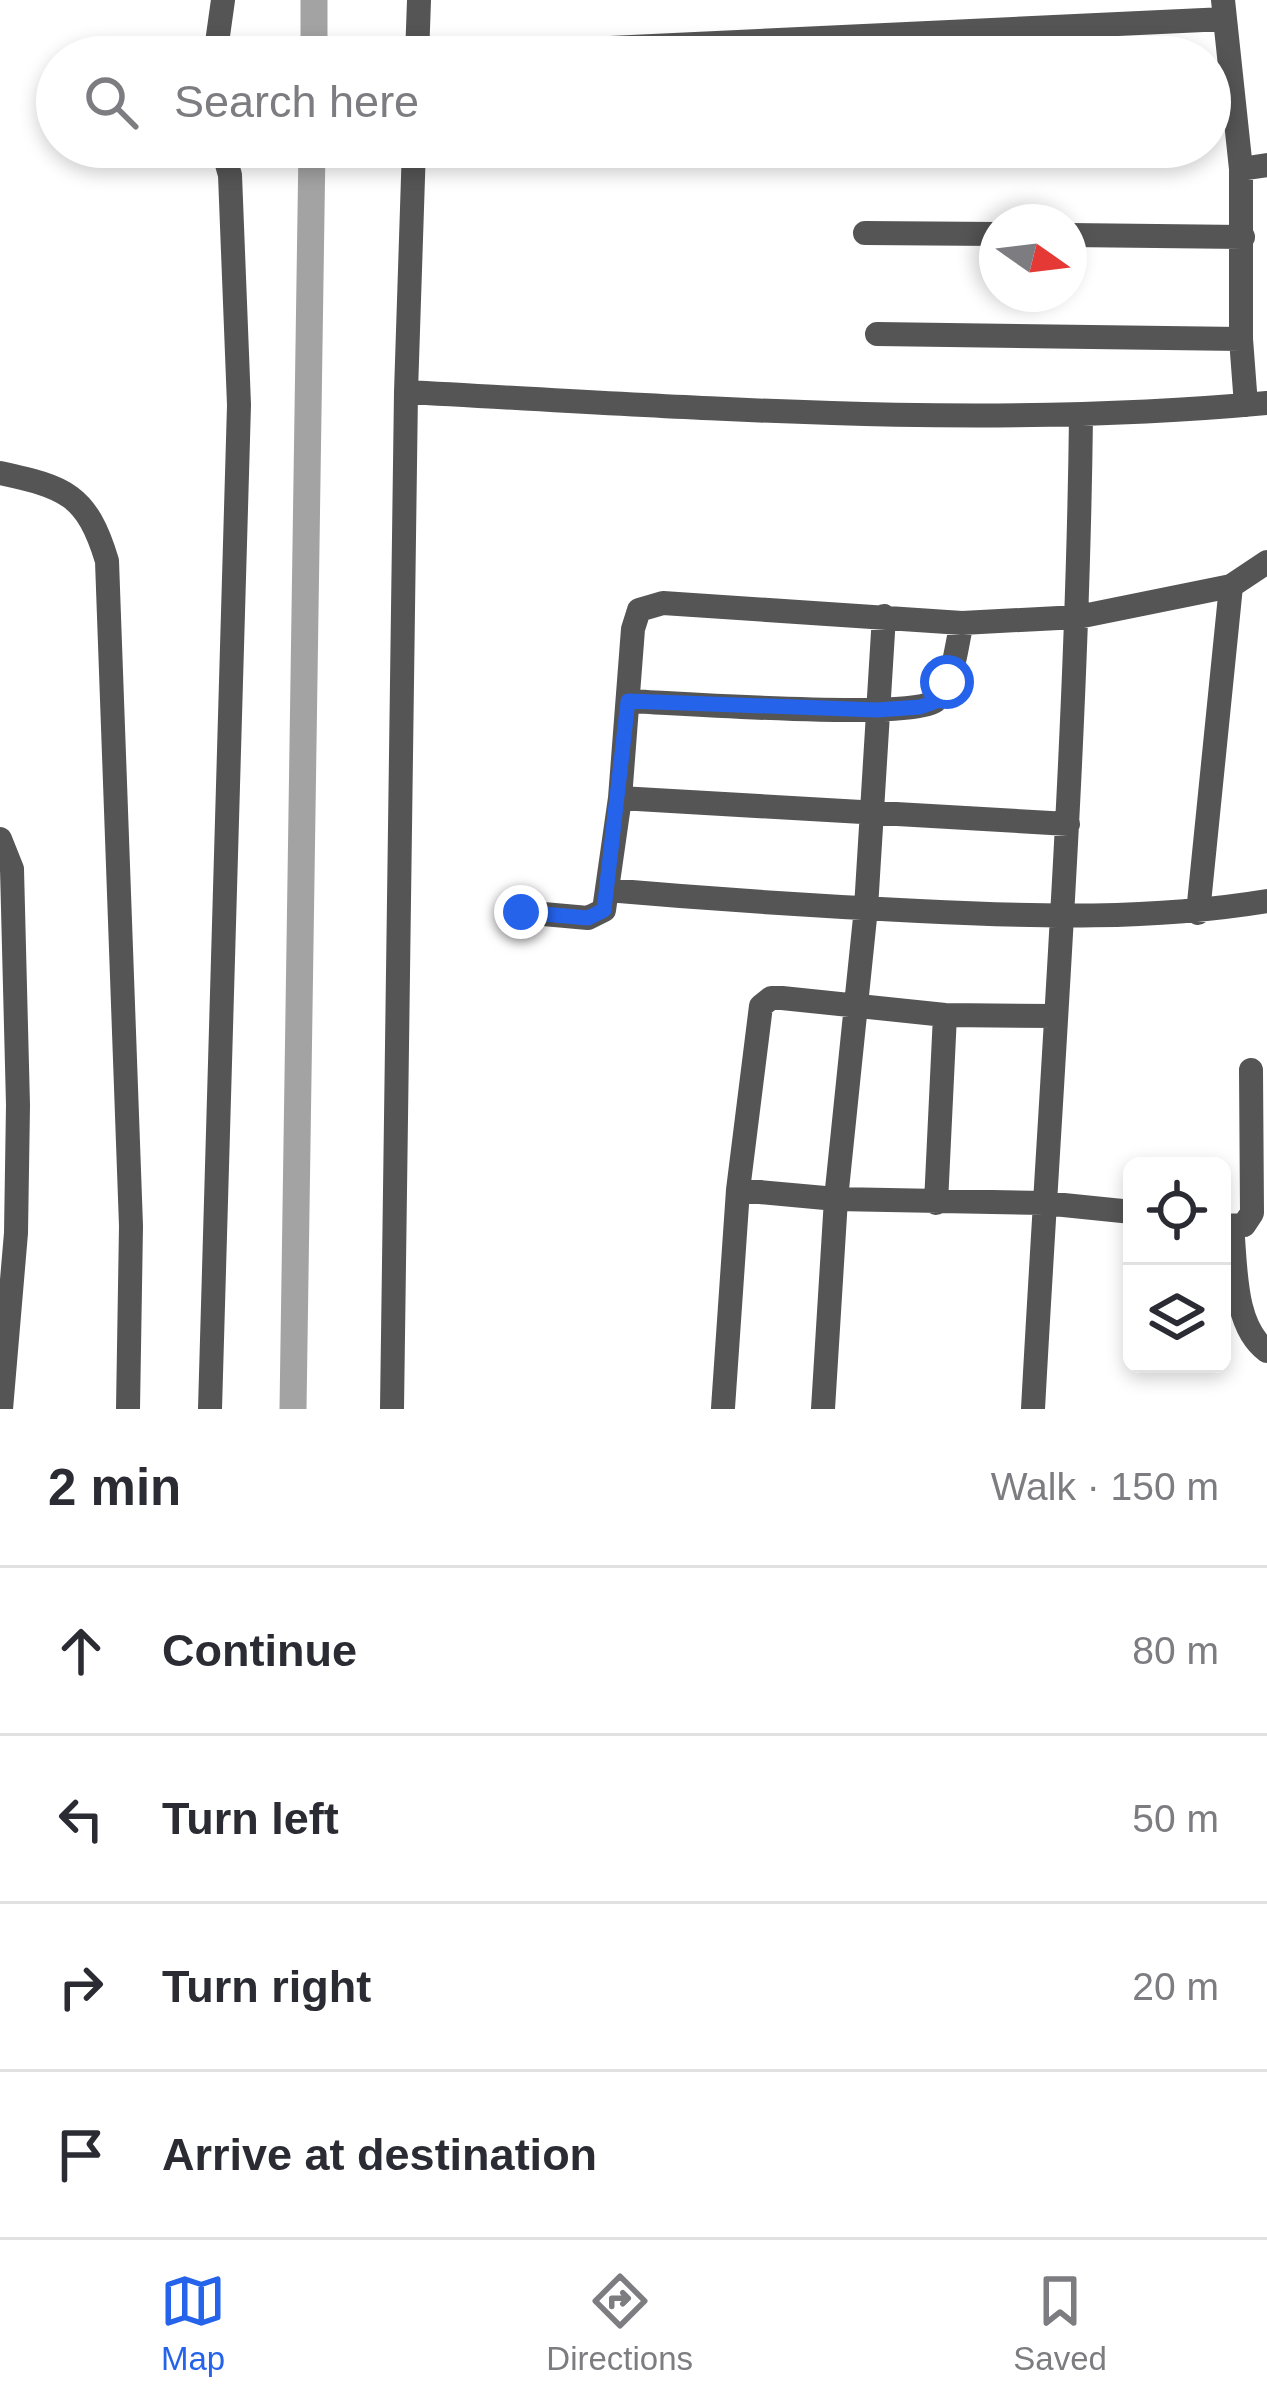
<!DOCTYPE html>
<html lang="en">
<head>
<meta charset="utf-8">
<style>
  :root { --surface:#fff; --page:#f7f7f7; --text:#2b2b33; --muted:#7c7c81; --line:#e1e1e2; --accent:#2563eb }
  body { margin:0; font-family:Arial,sans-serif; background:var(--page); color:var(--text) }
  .controls { position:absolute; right:36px; bottom:36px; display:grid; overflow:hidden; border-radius:18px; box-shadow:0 6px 18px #0003 }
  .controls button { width:108px; height:108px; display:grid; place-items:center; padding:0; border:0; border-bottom:3px solid var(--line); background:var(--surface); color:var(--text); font:60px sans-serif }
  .compass { position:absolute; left:979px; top:204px; width:108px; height:108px; border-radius:50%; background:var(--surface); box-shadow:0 6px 18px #0003; rotate:104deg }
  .stop { position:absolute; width:36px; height:36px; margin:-27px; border:9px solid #2563eb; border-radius:50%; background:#fff }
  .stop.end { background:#2563eb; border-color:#fff; box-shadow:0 3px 12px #0008 }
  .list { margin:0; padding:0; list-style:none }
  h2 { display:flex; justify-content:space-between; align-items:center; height:156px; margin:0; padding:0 48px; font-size:51px }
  h2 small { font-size:39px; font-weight:400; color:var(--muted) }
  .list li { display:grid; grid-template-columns:78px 1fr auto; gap:36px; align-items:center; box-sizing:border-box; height:168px; padding:0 48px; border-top:3px solid var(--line) }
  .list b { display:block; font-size:45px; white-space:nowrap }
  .list em { font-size:39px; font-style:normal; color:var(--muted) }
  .icon { flex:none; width:66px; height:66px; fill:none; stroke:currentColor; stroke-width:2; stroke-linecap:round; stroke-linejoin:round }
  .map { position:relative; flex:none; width:1267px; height:1409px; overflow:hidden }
  .search { position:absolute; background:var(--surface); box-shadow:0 6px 18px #0003; left:36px; right:36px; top:36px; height:132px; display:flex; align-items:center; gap:30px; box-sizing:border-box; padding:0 42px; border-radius:66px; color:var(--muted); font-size:45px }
  .sheet { height:828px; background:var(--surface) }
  nav { display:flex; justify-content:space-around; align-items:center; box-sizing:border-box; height:168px; border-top:3px solid var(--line); background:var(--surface); font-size:33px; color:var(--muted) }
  nav a { display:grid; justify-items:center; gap:6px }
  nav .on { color:var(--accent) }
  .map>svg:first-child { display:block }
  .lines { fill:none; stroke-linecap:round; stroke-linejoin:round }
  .canal { stroke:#a3a3a3; stroke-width:27 }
  .street { stroke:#555; stroke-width:24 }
  .route { stroke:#2563eb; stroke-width:15 }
</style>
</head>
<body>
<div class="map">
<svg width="1267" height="1409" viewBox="0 0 1267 1409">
  <rect width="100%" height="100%" fill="#fff"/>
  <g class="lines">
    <!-- canal -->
    <path class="canal" d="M 314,57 L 314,0
      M 293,1409 L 312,147"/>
    <!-- street -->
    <path class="street" d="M 1223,0 L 1241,169 L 1241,339 L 1246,405
      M 215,57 L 223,0
      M 417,57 L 1225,19
      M 417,57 L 419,0
      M 1241,169 L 1267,165
      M 865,233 L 997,234
      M 1069,235 L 1243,237
      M 877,334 L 1241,339
      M 406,392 C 693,407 980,430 1267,403
      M 0,473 C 65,487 87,494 107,561 L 131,1226 L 128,1409
      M 628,701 C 675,703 909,720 935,701 C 954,687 956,644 962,623
      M 620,798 L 1068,824
      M 0,839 L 12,869 L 18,1105 L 16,1233 L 1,1409
      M 607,890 C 711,899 815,906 919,911 C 1036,917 1151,920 1267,901
      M 521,912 L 588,918 L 604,910 L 620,798 L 633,629 L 639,610 L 663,603 L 962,623 L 1078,617 L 1231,586 L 1267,562
      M 1198,913 L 1231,586
      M 738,1190 L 836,1199 L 1044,1203 L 1132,1212
      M 936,1203 L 945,1015
      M 1222,1226 L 1244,1225 L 1252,1213 L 1251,1070
      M 1232,1226 C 1236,1265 1233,1326 1267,1351
      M 723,1408 L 738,1190 L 761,1006 L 771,998 L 782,998 L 945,1015 L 1055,1016
      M 210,1409 L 239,405 L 230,175 L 222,147
      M 392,1409 L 406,392 L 414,147
      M 823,1409 L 836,1199 L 866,908 L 884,616
      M 1033,1409 C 1051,1078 1077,748 1081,417"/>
  </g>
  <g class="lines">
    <!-- route -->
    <path class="route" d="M 521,912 L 588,918 L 604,910 L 628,701 L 877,710 L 920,707 L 934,702 L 947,682"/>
  </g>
</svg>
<div class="controls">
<button><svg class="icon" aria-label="locate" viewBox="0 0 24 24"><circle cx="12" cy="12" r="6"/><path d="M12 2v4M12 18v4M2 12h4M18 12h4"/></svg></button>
<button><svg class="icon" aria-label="layers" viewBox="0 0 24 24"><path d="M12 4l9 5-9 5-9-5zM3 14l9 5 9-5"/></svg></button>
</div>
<svg class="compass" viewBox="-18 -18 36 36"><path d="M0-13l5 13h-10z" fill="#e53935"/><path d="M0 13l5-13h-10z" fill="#7c7c81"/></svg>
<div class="stop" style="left:947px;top:682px"></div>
<div class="stop end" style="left:521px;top:912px"></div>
<div class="search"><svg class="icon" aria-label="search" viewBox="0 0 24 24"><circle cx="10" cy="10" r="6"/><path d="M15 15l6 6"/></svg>Search here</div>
</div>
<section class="sheet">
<h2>2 min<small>Walk · 150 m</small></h2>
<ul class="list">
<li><svg class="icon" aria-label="ahead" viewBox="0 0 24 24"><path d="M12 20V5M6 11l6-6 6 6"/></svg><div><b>Continue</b></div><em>80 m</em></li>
<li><svg class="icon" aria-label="left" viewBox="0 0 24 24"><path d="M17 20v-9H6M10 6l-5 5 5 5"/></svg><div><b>Turn left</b></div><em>50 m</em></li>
<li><svg class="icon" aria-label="right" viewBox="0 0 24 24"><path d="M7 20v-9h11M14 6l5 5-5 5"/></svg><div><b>Turn right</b></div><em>20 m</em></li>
<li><svg class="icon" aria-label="arrive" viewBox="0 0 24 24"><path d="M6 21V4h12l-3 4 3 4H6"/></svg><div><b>Arrive at destination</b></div></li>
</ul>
</section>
<nav>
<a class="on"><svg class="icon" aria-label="map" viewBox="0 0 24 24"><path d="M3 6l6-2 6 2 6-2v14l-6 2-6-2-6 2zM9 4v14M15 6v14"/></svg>Map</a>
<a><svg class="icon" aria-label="directions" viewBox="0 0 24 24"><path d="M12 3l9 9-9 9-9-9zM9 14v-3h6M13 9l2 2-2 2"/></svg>Directions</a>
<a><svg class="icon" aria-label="saved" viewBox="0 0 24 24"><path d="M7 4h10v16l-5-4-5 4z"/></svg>Saved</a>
</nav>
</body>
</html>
